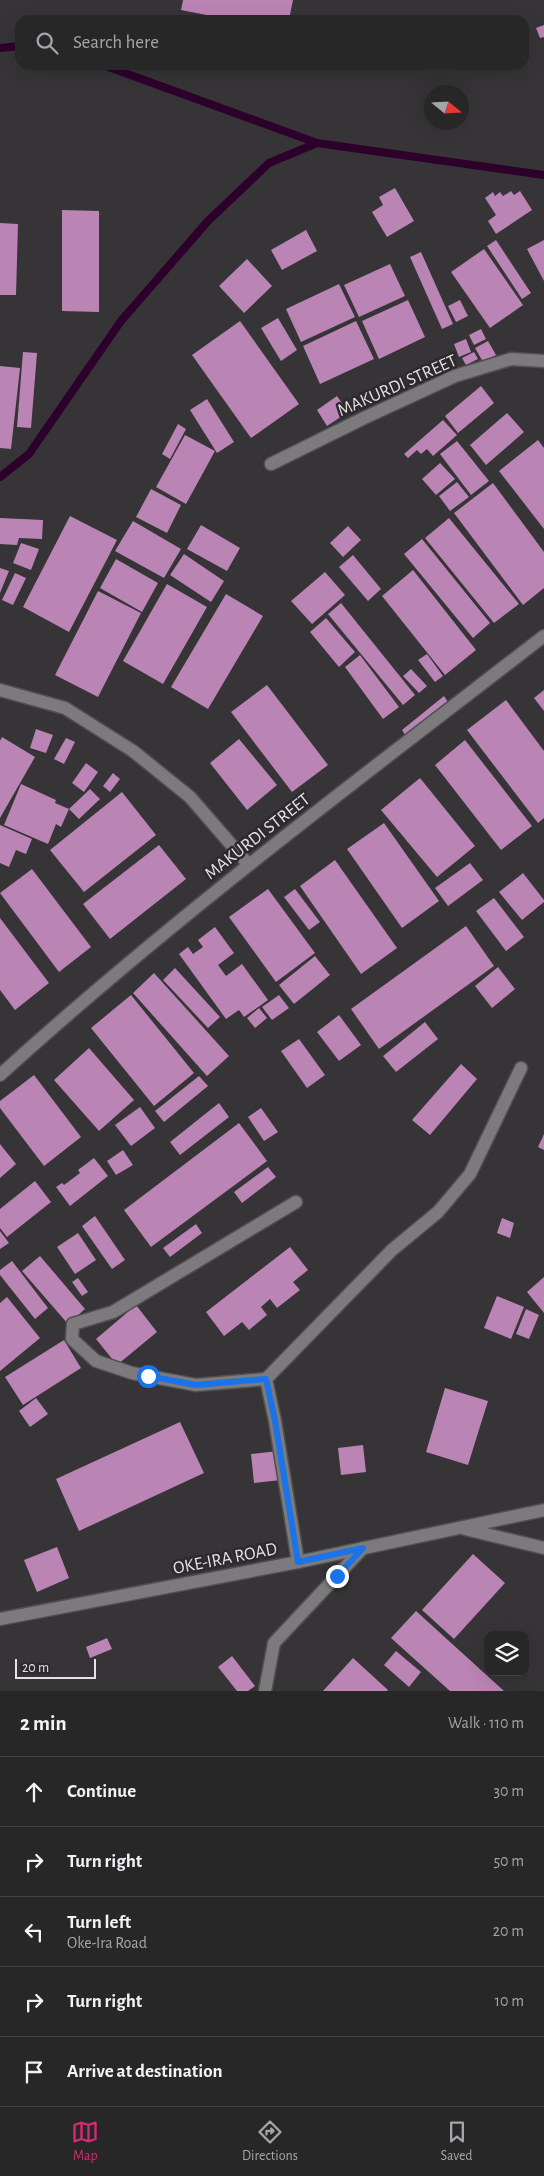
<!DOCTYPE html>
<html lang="en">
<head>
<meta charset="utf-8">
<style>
  :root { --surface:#282728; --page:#343334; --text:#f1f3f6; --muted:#a5a5a8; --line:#444445; --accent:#db2777 }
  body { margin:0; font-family:"Alegreya Sans",sans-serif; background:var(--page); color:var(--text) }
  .controls { position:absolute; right:15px; bottom:15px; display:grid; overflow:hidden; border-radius:10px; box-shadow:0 5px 20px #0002 }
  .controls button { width:45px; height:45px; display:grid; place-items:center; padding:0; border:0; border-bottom:1px solid var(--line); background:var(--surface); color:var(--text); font:25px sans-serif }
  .compass { position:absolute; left:424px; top:85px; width:45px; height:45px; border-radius:50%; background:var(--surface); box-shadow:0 5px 20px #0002; rotate:108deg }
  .scale { position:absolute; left:15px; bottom:12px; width:81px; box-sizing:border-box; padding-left:5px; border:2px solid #e4e3e4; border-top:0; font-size:14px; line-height:18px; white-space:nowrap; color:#e4e3e4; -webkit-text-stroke:4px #2c2a2c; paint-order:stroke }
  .stop { position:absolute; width:15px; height:15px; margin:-11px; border:4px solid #1a73e8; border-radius:50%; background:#fff }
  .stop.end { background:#1a73e8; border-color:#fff; box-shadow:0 1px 5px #0008 }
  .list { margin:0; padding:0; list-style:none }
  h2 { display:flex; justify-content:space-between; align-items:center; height:65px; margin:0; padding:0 20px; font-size:21px }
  h2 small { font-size:16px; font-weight:400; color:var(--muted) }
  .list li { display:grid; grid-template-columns:32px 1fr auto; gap:15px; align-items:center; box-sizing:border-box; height:70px; padding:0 20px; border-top:1px solid var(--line) }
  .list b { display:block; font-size:19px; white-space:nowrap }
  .list p { margin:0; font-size:16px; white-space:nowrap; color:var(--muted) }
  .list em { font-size:16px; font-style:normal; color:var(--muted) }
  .icon { flex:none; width:28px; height:28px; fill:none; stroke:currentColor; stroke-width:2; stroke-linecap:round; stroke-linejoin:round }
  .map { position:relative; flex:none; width:544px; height:1691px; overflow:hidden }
  .search { position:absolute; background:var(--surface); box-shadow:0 5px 20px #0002; left:15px; right:15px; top:15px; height:55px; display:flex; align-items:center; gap:12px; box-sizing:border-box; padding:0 18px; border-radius:15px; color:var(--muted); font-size:19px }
  .sheet { height:415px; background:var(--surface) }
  nav { display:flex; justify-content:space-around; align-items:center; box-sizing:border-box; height:70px; border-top:1px solid var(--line); background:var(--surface); font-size:14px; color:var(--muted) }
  nav a { display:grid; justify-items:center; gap:2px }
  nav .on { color:var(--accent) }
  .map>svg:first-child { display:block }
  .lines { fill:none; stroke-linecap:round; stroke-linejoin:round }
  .stream { stroke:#2d002c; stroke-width:8 }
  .building { fill:#ba84b5 }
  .lane-casing { stroke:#515051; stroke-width:15 }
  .street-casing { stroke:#515051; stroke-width:15 }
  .lane { stroke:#7c7a7c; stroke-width:12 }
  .street { stroke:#7c7a7c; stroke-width:12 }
  .route { stroke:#1a73e8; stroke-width:6 }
  .labels { text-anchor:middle; stroke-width:5; stroke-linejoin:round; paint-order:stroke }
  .street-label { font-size:18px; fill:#e4e3e4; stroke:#2c2a2c }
</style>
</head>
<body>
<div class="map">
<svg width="544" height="1691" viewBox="0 0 544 1691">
  <rect width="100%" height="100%" fill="#363436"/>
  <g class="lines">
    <!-- stream -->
    <path class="stream" d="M 0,48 L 20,46
      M 103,65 L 317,143 L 544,175
      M 0,477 L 29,454 L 121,321 L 208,221 L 269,163 L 317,143"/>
  </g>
  <!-- building -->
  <path class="building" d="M 183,0 L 293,0 L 289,20 L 232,20 L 181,10 Z
    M 544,25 L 544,37 L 540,38 L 536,28 Z
    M 395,188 L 414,221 L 387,237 L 372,212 L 383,205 L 379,197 Z
    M 511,191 L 514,195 L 520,191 L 532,210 L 496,234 L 488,221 L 496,215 L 485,198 L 493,192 L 495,196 L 500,192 L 503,196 Z
    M 62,210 L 99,211 L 99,312 L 62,311 Z
    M 0,223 L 18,224 L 16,295 L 0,295 Z
    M 306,230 L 317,251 L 282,270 L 271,250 Z
    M 496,240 L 531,293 L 522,299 L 487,246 Z
    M 544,240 L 544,281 L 527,249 Z
    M 484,249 L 523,305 L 490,328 L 451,272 Z
    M 421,252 L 453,324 L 442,329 L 410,257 Z
    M 247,259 L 272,286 L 244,313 L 219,286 Z
    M 390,264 L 405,296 L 359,317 L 344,285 Z
    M 339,284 L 355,317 L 301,342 L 286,309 Z
    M 408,300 L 425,337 L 379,359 L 362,321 Z
    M 460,300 L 468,316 L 456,322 L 448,306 Z
    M 278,318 L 297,350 L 281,361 L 261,328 Z
    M 240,321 L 299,404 L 251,438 L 192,355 Z
    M 356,321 L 374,359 L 320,384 L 303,346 Z
    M 481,329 L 486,339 L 474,345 L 469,335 Z
    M 466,339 L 471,352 L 459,357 L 454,344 Z
    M 488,341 L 496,355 L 483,362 L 475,348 Z
    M 23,352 L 37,353 L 31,428 L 17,427 Z
    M 474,352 L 478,359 L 466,365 L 462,358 Z
    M 0,366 L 20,368 L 11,449 L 0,448 Z
    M 481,386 L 494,403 L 458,433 L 445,416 Z
    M 337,396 L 348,412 L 327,426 L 317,410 Z
    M 207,399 L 234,442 L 217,453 L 190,410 Z
    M 507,413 L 524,432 L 486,465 L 470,445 Z
    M 443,420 L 457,435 L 433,456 L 427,449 L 421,454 L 417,450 L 408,458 L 404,454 Z
    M 178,424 L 186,429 L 170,459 L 162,454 Z
    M 185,435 L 215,451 L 186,504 L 156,487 Z
    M 538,440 L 544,448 L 544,529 L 499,471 Z
    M 457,441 L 489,481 L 471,495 L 440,454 Z
    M 440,463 L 455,479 L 436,495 L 422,479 Z
    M 457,482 L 469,497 L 450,511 L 439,496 Z
    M 493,483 L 544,552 L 544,588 L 523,605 L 454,513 Z
    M 151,489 L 181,505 L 167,533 L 136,517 Z
    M 70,516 L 117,540 L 69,632 L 23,607 Z
    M 0,518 L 43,520 L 42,539 L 19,538 L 17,545 L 0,544 Z
    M 449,518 L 519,604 L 494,623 L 425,538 Z
    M 133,521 L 181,549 L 164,578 L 115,551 Z
    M 201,525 L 240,548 L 227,571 L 187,549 Z
    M 348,526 L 361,540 L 343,557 L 330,543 Z
    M 422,539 L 490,623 L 473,638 L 404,554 Z
    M 21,543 L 39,549 L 31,570 L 13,563 Z
    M 184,554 L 224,581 L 211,602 L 170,575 Z
    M 353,555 L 381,589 L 368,601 L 339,567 Z
    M 116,559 L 158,583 L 142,612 L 100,588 Z
    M 0,568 L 9,571 L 0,593 Z
    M 413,570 L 476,650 L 445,675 L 382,596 Z
    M 325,572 L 345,595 L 312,624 L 291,601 Z
    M 15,573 L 26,578 L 13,605 L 2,600 Z
    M 167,584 L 207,607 L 163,684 L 123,661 Z
    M 98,591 L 141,613 L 98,697 L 55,675 Z
    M 226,594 L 263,616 L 208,709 L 171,687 Z
    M 341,603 L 415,695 L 403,705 L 328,614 Z
    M 326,618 L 355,652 L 339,667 L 310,632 Z
    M 427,654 L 443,676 L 435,682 L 418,660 Z
    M 360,655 L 399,707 L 383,719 L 345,667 Z
    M 411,669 L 427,686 L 419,693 L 403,676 Z
    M 267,685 L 328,765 L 292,792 L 231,712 Z
    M 544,690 L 544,711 L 534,698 Z
    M 444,696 L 450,705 L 408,739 L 402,730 Z
    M 506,700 L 544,751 L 544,818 L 538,823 L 467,730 Z
    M 36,729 L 53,735 L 46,753 L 30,748 Z
    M 2,737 L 35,757 L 0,818 L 0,741 Z
    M 66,738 L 75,742 L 64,764 L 54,759 Z
    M 239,739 L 277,785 L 247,810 L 210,763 Z
    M 465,740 L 532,826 L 501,850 L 435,765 Z
    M 86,763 L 98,772 L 84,792 L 72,783 Z
    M 113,773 L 120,779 L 110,792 L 103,786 Z
    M 420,778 L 475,846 L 437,877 L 381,810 Z
    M 21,784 L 56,800 L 55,803 L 69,809 L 61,827 L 56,824 L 48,844 L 4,825 Z
    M 90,789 L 100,799 L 79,819 L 69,809 Z
    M 122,792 L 156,835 L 84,892 L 50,850 Z
    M 384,823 L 439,901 L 402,928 L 347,849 Z
    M 0,825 L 32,839 L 26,854 L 16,850 L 9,867 L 0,863 Z
    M 159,845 L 186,879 L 110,939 L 83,904 Z
    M 335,860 L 397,948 L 361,974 L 300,886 Z
    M 470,863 L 483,880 L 448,906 L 435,888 Z
    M 32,869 L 91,947 L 59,972 L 0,893 Z
    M 523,873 L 544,900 L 544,902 L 522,920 L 499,892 Z
    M 268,889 L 315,953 L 276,982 L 229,917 Z
    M 295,889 L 320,922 L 309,930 L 284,897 Z
    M 494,898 L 524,937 L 506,951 L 476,911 Z
    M 0,918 L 49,983 L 15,1010 L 0,990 Z
    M 466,926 L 494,966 L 379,1049 L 351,1009 Z
    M 215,927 L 234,953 L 218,965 L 226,976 L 242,964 L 268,1000 L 244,1017 L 239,1010 L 226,1019 L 179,954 L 188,947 L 193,954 L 203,947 L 198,940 Z
    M 315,956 L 330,975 L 294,1004 L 279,985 Z
    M 498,967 L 515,989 L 492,1008 L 475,986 Z
    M 175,968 L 220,1017 L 208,1028 L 163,980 Z
    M 154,973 L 229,1056 L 207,1076 L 133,993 Z
    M 131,995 L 194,1073 L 154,1106 L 91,1028 Z
    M 279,995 L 289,1008 L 272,1020 L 262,1007 Z
    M 259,1008 L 267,1018 L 255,1028 L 247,1018 Z
    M 339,1015 L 361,1045 L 339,1061 L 317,1032 Z
    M 425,1022 L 438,1039 L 396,1072 L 383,1056 Z
    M 299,1039 L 325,1075 L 307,1088 L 281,1051 Z
    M 89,1048 L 134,1100 L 99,1131 L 54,1080 Z
    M 461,1064 L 477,1079 L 430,1135 L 412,1120 Z
    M 34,1075 L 81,1137 L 44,1166 L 0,1108 L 0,1101 Z
    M 199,1076 L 208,1086 L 164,1122 L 155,1111 Z
    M 219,1103 L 229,1117 L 180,1155 L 170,1142 Z
    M 140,1107 L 155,1128 L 131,1146 L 115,1125 Z
    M 261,1108 L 278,1132 L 264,1141 L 248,1117 Z
    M 239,1123 L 267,1161 L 151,1247 L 124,1210 Z
    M 544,1134 L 544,1150 L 538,1147 Z
    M 0,1144 L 16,1164 L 0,1178 Z
    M 123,1150 L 133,1165 L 116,1175 L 107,1161 Z
    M 94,1158 L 108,1176 L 70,1206 L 56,1187 L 62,1183 L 64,1185 L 80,1173 L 78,1170 Z
    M 268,1167 L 276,1177 L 242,1203 L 234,1192 Z
    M 35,1181 L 51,1202 L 7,1237 L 0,1228 L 0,1209 Z
    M 95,1216 L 125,1260 L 112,1269 L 82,1226 Z
    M 502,1218 L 514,1223 L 510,1238 L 497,1233 Z
    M 196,1224 L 202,1233 L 170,1257 L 163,1248 Z
    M 0,1231 L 9,1243 L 0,1249 Z
    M 78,1233 L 96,1260 L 75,1274 L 57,1247 Z
    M 290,1247 L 308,1270 L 293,1282 L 300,1290 L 277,1308 L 270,1299 L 261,1307 L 267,1315 L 249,1330 L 242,1322 L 224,1336 L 206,1312 Z
    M 40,1256 L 85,1309 L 68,1324 L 22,1271 Z
    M 12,1261 L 48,1308 L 35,1319 L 0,1275 L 0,1270 Z
    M 544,1277 L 544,1313 L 527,1292 Z
    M 78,1278 L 88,1292 L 82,1296 L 72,1282 Z
    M 497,1296 L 524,1307 L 511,1339 L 484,1328 Z
    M 7,1297 L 40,1338 L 0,1371 L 0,1303 Z
    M 136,1305 L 157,1332 L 117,1365 L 96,1339 Z
    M 526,1309 L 539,1315 L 529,1339 L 516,1334 Z
    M 64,1340 L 81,1368 L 23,1405 L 5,1377 Z
    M 445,1388 L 488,1401 L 468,1465 L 426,1452 Z
    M 36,1398 L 48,1414 L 30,1427 L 19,1411 Z
    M 180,1422 L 204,1473 L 79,1531 L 56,1479 Z
    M 363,1445 L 366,1472 L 341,1475 L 338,1448 Z
    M 278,1451 L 281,1480 L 254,1483 L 251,1454 Z
    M 57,1547 L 69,1578 L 37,1592 L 24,1560 Z
    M 473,1554 L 505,1583 L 454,1639 L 422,1610 Z
    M 416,1611 L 504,1691 L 450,1691 L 391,1638 Z
    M 107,1638 L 112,1649 L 90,1658 L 86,1647 Z
    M 396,1651 L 421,1672 L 409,1687 L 384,1665 Z
    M 232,1656 L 255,1686 L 248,1691 L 237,1691 L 218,1667 Z
    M 353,1658 L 388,1690 L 387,1691 L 323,1691 Z"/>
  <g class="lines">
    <defs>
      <path id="lane" d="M 265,1691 L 274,1643 L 363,1548"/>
      <path id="street" d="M 271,464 L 364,418 L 455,376 L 511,359 L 544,361
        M 0,690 L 65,708 L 133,751 L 190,797 L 248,864
        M 0,1075 C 173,918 360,778 544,636
        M 296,1202 L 113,1312 L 73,1324 L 72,1339 L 96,1361 L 132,1373 L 196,1385 L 266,1379 L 392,1250 L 438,1212 L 470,1174 L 521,1068
        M 266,1379 L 275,1421 L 298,1562
        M 465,1529 L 544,1548
        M 0,1619 L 298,1562 L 544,1510"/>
    </defs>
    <!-- lane casing -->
    <use href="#lane" class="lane-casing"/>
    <!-- street casing -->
    <use href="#street" class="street-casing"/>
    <!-- lane -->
    <use href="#lane" class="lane"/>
    <!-- street -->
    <use href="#street" class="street"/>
  </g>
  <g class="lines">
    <!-- route -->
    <path class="route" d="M 148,1376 L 196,1385 L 266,1379 L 275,1421 L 298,1562 L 363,1548 L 337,1576"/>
  </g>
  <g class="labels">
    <!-- street labels -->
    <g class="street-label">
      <text transform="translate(397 385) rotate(-24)" y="6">MAKURDI STREET</text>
      <text transform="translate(257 836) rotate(-38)" y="6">MAKURDI STREET</text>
      <text transform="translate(225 1558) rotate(-11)" y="6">OKE-IRA ROAD</text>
    </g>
  </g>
</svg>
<div class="controls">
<button><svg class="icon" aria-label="layers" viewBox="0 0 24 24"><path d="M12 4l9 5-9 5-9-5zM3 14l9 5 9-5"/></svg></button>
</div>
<svg class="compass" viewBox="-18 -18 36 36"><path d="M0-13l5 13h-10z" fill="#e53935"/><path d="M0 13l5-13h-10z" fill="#a5a5a8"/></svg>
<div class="scale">20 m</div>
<div class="stop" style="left:148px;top:1376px"></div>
<div class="stop end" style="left:337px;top:1576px"></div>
<div class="search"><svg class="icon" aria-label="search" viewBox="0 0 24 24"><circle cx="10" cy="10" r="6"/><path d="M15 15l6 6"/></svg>Search here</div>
</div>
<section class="sheet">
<h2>2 min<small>Walk · 110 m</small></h2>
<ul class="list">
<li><svg class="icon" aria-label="ahead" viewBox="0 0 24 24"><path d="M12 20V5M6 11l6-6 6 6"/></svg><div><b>Continue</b></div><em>30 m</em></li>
<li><svg class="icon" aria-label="right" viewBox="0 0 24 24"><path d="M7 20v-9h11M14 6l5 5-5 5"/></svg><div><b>Turn right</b></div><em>50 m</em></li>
<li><svg class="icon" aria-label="left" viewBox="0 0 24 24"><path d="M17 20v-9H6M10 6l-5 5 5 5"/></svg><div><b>Turn left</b><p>Oke-Ira Road</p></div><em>20 m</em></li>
<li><svg class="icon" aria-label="right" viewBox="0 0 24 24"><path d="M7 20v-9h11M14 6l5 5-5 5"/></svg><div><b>Turn right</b></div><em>10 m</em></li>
<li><svg class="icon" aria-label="arrive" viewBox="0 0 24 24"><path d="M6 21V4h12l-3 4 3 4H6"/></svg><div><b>Arrive at destination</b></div></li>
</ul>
</section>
<nav>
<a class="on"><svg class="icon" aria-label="map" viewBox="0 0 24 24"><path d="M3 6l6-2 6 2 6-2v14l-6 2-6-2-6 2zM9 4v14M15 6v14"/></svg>Map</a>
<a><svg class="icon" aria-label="directions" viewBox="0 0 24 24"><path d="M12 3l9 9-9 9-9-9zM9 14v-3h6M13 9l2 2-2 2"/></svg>Directions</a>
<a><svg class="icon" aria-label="saved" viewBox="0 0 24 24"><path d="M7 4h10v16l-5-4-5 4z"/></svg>Saved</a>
</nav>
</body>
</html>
